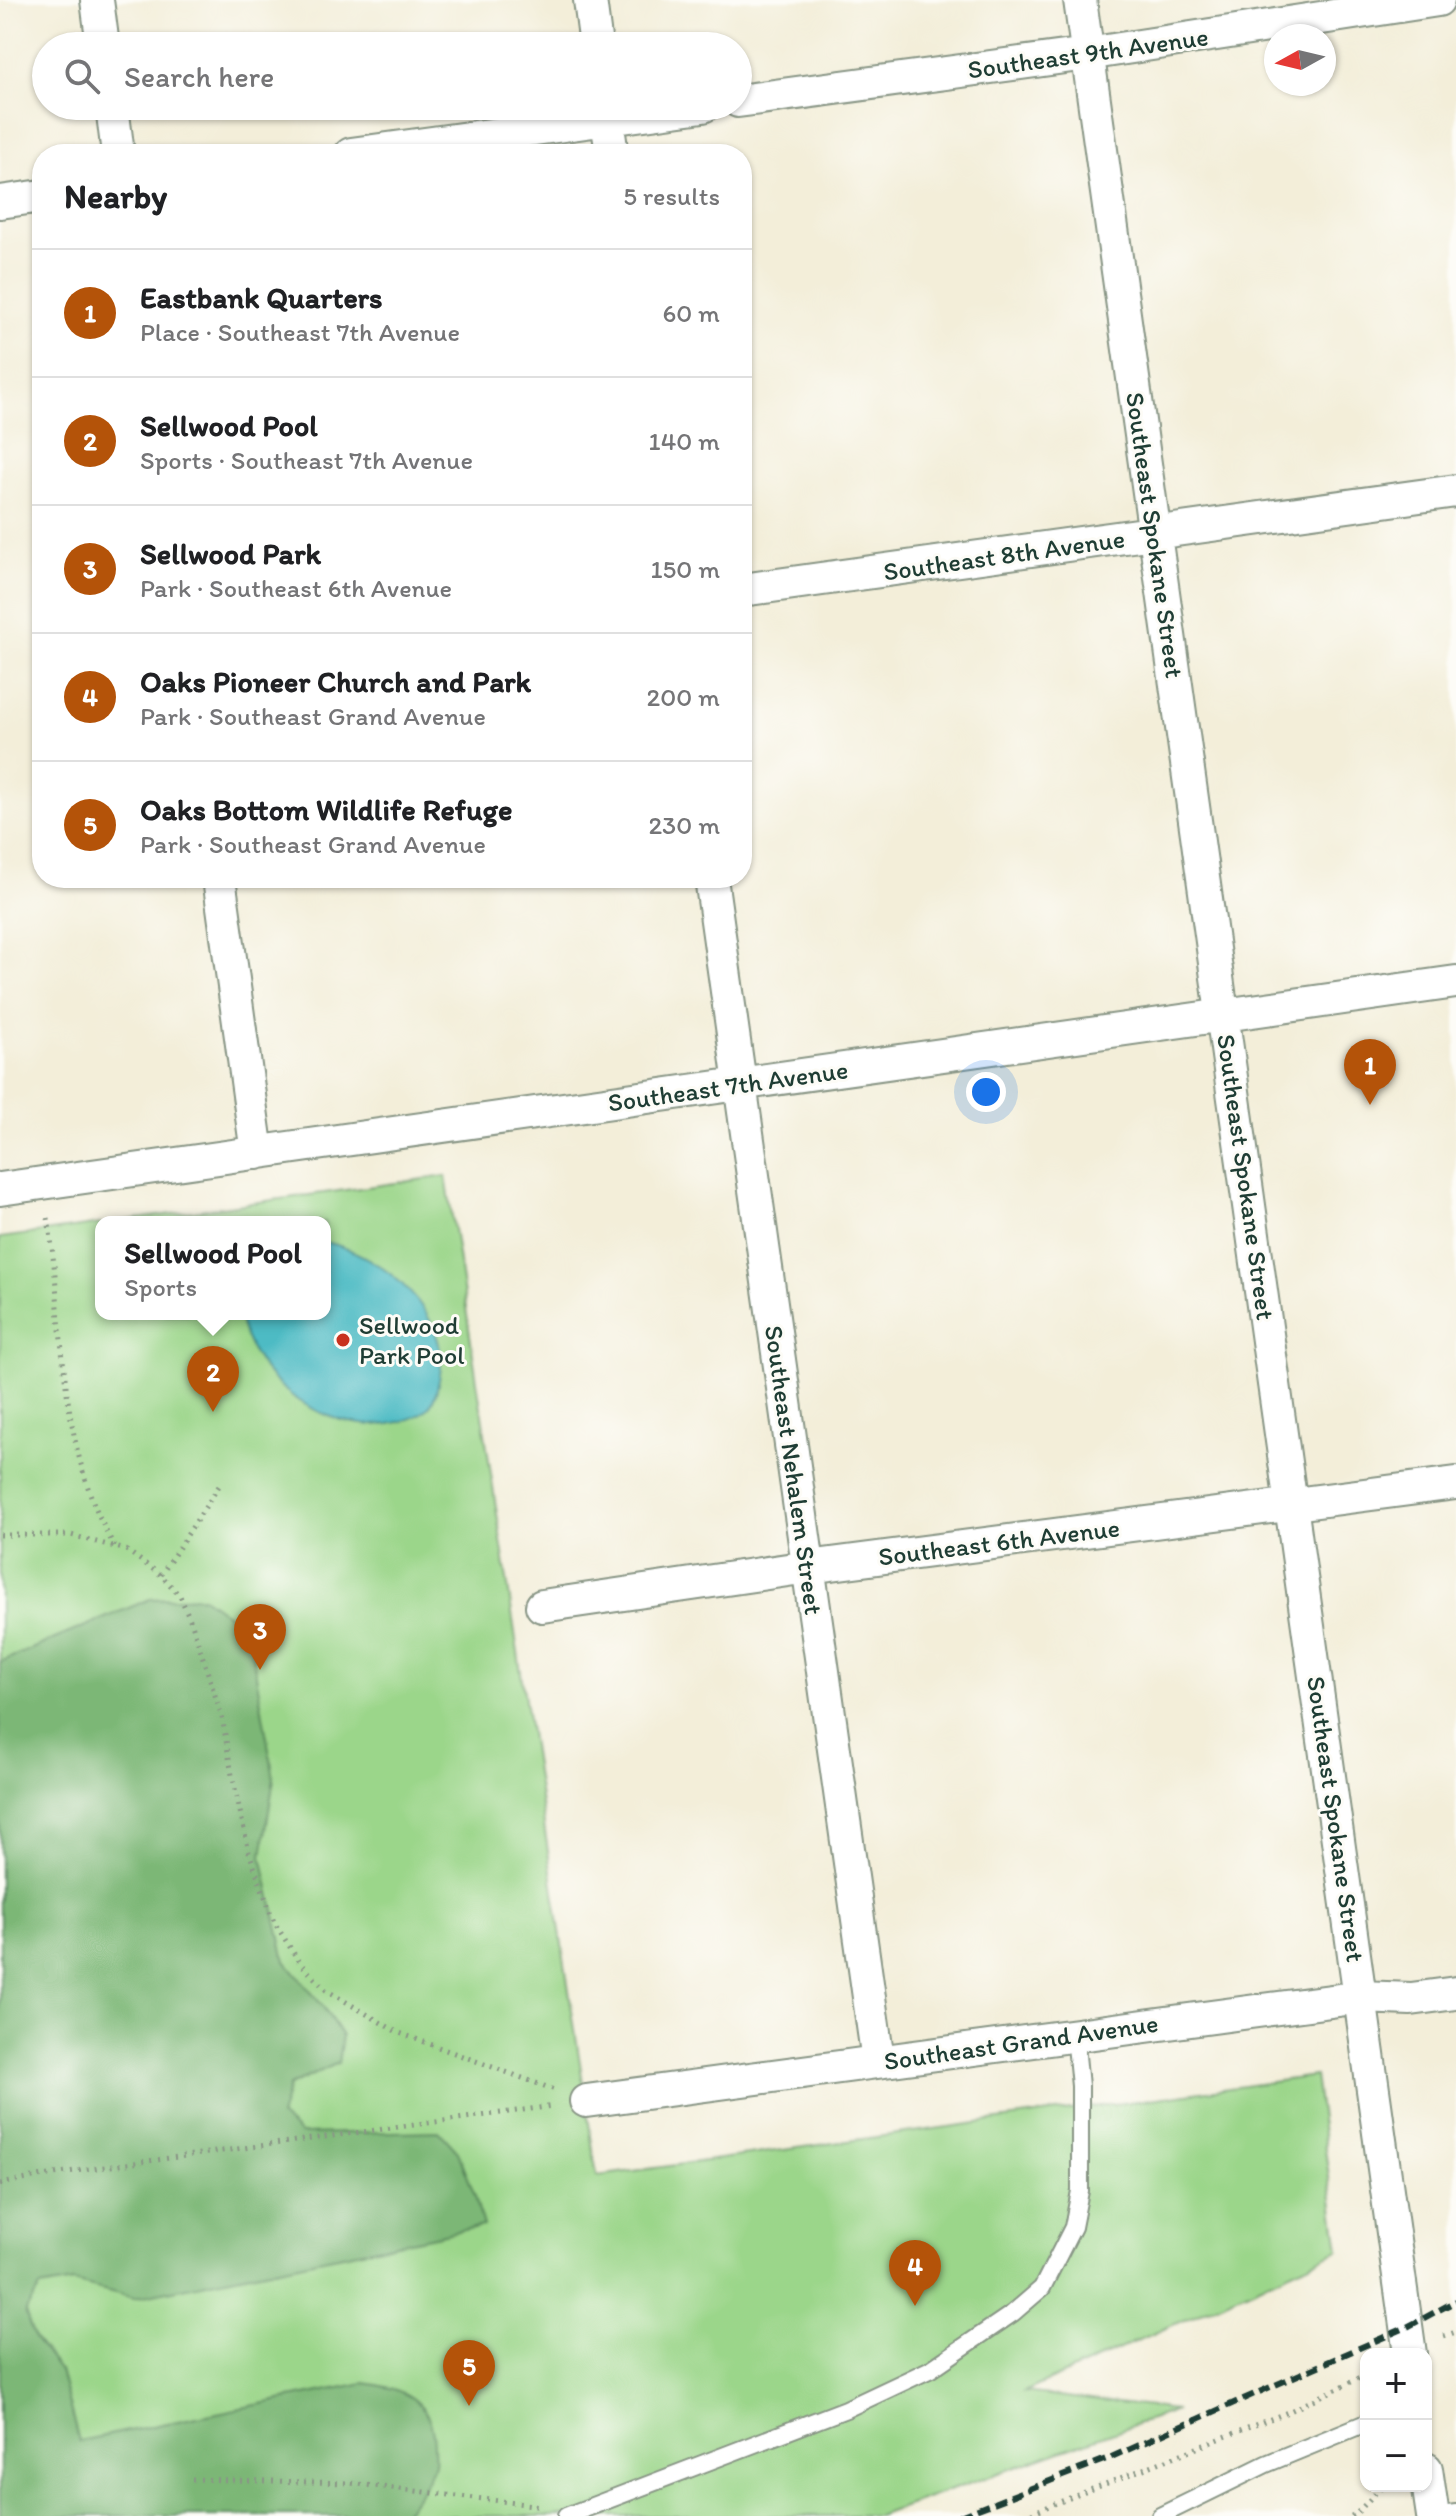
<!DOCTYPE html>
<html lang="en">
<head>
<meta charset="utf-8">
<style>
  :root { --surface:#fff; --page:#f6f6f6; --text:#202124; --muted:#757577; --line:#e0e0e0; --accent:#b45309 }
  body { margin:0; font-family:Itim,sans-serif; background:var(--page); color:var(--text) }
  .controls { position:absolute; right:24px; bottom:24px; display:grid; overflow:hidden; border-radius:16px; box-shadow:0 2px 6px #0004 }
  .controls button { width:72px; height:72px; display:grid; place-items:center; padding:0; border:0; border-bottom:2px solid var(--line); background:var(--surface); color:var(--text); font:40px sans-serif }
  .compass { position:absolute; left:1264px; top:24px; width:72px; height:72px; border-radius:50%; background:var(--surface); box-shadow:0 2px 6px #0004; rotate:262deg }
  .you { position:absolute; left:986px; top:1092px; width:28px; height:28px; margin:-20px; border:6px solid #fff; border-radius:50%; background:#1a73e8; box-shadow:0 0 0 12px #1a73e833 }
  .badge { display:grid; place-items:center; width:52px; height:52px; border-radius:50%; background:var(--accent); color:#fff; font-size:26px; font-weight:700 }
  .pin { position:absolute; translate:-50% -66px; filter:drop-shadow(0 2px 4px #0008) }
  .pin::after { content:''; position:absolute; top:42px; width:28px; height:24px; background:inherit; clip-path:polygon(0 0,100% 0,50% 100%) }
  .popup { position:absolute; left:95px; top:1216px; width:236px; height:104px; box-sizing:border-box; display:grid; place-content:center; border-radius:16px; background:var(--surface); filter:drop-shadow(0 2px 6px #0005); font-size:26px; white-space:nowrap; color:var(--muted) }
  .popup b { font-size:30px; color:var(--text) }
  .popup::after { content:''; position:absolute; left:50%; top:100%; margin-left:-16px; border:16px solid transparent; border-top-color:var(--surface) }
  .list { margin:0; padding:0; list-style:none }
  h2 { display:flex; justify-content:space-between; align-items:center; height:104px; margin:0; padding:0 32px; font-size:34px }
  h2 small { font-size:26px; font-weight:400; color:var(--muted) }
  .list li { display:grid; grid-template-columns:52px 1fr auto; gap:24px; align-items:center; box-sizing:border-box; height:128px; padding:0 32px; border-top:2px solid var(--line) }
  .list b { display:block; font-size:30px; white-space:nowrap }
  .list p { margin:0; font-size:26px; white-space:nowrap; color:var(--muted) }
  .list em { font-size:26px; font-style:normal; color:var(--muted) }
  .icon { flex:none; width:44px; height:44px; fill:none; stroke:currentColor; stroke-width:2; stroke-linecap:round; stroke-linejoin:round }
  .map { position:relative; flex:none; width:1456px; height:2516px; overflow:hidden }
  .search { position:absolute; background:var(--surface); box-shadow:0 2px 6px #0004; left:32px; top:32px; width:720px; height:88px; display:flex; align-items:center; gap:20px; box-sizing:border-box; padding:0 28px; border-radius:44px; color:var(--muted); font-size:30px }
  .panel { position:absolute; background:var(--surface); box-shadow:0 2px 6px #0004; left:32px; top:144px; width:720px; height:744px; border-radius:32px }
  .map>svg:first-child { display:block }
  .green { fill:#9bd68a; stroke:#5d8a5f; stroke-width:2 }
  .forest { fill:#7cb776; stroke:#4e7a55; stroke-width:2 }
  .water { fill:#4dbbc4; stroke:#367c7c; stroke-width:2 }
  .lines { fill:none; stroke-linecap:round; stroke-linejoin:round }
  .lane-casing { stroke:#899686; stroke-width:20 }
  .street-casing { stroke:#899686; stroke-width:36 }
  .path { stroke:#899686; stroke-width:5; stroke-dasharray:2 6; stroke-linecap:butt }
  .lane { stroke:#fff; stroke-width:16 }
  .street { stroke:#fff; stroke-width:32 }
  .rail { stroke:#1f3d34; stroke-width:6; stroke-dasharray:12 6; stroke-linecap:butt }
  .poi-dot { fill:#c8321e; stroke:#fdfcf7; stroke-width:3 }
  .labels { text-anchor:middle; stroke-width:6; stroke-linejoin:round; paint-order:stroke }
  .street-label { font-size:26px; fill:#1f3d34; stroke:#fdfcf7 }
  .poi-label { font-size:26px; fill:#1f3d34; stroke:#fdfcf7; text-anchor:start }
</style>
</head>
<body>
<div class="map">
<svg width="1456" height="2516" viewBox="0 0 1456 2516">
  <rect width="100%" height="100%" fill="#fdfcf7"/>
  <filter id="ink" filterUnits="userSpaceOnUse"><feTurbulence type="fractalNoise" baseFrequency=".0125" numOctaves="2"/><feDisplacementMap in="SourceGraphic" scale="16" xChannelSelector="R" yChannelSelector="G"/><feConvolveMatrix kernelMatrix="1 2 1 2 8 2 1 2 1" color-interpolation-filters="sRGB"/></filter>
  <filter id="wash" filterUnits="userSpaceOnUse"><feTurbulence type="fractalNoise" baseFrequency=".006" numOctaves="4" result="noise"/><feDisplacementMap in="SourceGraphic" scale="32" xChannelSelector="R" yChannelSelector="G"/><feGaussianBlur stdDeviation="1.8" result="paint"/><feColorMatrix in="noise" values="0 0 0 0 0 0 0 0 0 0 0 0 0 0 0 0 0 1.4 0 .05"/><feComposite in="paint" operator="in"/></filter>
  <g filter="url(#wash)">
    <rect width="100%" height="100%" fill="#f3eed9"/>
    <!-- green -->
    <path class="green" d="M 446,1176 L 597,2176 L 1315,2076 L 1339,2250 L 1024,2392 L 1176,2410 L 878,2516 L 0,2516 L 0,1238 L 101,1224 L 101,1314 L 325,1314 L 325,1222 L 115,1222 Z"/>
    <!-- forest -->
    <path class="forest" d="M 203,1597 L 248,1629 L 274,1778 L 262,1856 L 285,1961 L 322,2005 L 342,2036 L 338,2063 L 289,2086 L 280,2117 L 300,2134 L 439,2131 L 458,2152 L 475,2196 L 483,2226 L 134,2298 L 73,2282 L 40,2288 L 25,2312 L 34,2338 L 60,2371 L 79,2441 L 364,2383 C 404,2388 433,2400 434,2445 C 434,2450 435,2458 434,2463 C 430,2482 413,2502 401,2516 L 0,2516 L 0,1662 L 150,1599 Z"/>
    <!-- water -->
    <path class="water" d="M 325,1242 C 382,1254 454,1315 439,1380 C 437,1389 435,1400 428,1408 C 418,1418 402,1422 389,1424 C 323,1432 250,1380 239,1314 L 325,1314 Z"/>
  </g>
  <g filter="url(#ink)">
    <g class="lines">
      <defs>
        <path id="lane" d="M 566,2516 L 846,2409 L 931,2369 L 1013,2313 L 1042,2288 L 1073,2227 L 1080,2191 L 1080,2086 L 1075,2035
          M 1160,2516 L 1266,2464 L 1366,2423
          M 1433,2516 L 1456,2513"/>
        <path id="street" d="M 97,0 L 103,46
          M 590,0 L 596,46
          M 1080,0 L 1410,2354
          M 738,101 L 1087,54 L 1438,0
          M 112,106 L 118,154
          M 605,106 L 612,154
          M 351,154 L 703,106
          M 0,202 L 42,196
          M 742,590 L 1456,491
          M 219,878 L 257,1153
          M 711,878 L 878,2061
          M 0,1189 L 1456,982
          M 542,1606 L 808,1567 L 1456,1483
          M 586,2101 L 1361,1997 L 1411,1999 L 1456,1993
          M 1426,2469 L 1433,2516"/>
      </defs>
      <!-- lane casing -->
      <use href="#lane" class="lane-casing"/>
      <!-- street casing -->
      <use href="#street" class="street-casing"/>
      <!-- path -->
      <path class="path" d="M 48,1218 C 65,1327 57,1449 115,1547
        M 0,1535 L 71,1535 L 126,1550 L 161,1575 L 180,1596 L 192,1624 L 222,1717 L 232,1775 L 249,1852 L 274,1922 L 300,1963 L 326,1990 L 397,2032 L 555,2090
        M 161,1575 L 219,1486
        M 0,2184 L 60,2173 L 553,2106
        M 1444,2336 L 1456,2332
        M 192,2479 L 349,2483 L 542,2506
        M 1024,2516 L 1288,2412 L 1366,2375
        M 1351,2516 L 1356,2514 L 1382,2486"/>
      <!-- lane -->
      <use href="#lane" class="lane"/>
      <!-- street -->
      <use href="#street" class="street"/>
      <!-- rail -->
      <path class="rail" d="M 960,2516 L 1109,2458 L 1407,2327 L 1456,2301"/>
    </g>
  </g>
  <!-- markers -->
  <circle class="poi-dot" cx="343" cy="1340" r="8"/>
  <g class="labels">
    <!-- street labels -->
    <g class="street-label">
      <text transform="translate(1088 53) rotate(-8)" y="9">Southeast 9th Avenue</text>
      <text transform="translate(1155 535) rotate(82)" y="9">Southeast Spokane Street</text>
      <text transform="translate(1004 555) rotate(-8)" y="9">Southeast 8th Avenue</text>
      <text transform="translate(728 1086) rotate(-8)" y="9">Southeast 7th Avenue</text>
      <text transform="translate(1246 1177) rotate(82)" y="9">Southeast Spokane Street</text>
      <text transform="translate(794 1470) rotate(82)" y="9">Southeast Nehalem Street</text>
      <text transform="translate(999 1542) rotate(-7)" y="9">Southeast 6th Avenue</text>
      <text transform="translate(1336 1819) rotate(82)" y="9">Southeast Spokane Street</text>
      <text transform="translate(1021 2042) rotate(-8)" y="9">Southeast Grand Avenue</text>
    </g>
    <!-- poi labels -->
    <g class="poi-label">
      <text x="359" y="1334">Sellwood<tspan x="359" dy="30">Park Pool</tspan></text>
    </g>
  </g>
</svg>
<div class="controls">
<button>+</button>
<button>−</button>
</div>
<svg class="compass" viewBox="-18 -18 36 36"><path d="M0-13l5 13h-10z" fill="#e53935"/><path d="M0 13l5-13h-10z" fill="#757577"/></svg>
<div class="you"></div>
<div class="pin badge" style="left:1370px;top:1105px">1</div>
<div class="pin badge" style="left:213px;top:1412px">2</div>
<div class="popup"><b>Sellwood Pool</b>Sports</div>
<div class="pin badge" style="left:260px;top:1670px">3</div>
<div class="pin badge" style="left:915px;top:2306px">4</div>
<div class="pin badge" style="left:469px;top:2406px">5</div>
<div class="search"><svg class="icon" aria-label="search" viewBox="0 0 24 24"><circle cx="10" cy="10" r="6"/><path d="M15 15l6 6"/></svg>Search here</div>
<section class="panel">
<h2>Nearby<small>5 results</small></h2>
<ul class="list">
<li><span class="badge">1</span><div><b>Eastbank Quarters</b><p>Place · Southeast 7th Avenue</p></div><em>60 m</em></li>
<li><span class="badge">2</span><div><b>Sellwood Pool</b><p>Sports · Southeast 7th Avenue</p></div><em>140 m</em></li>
<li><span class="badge">3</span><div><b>Sellwood Park</b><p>Park · Southeast 6th Avenue</p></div><em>150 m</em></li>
<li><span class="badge">4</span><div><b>Oaks Pioneer Church and Park</b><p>Park · Southeast Grand Avenue</p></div><em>200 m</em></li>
<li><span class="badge">5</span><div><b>Oaks Bottom Wildlife Refuge</b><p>Park · Southeast Grand Avenue</p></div><em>230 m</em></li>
</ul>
</section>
</div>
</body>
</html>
